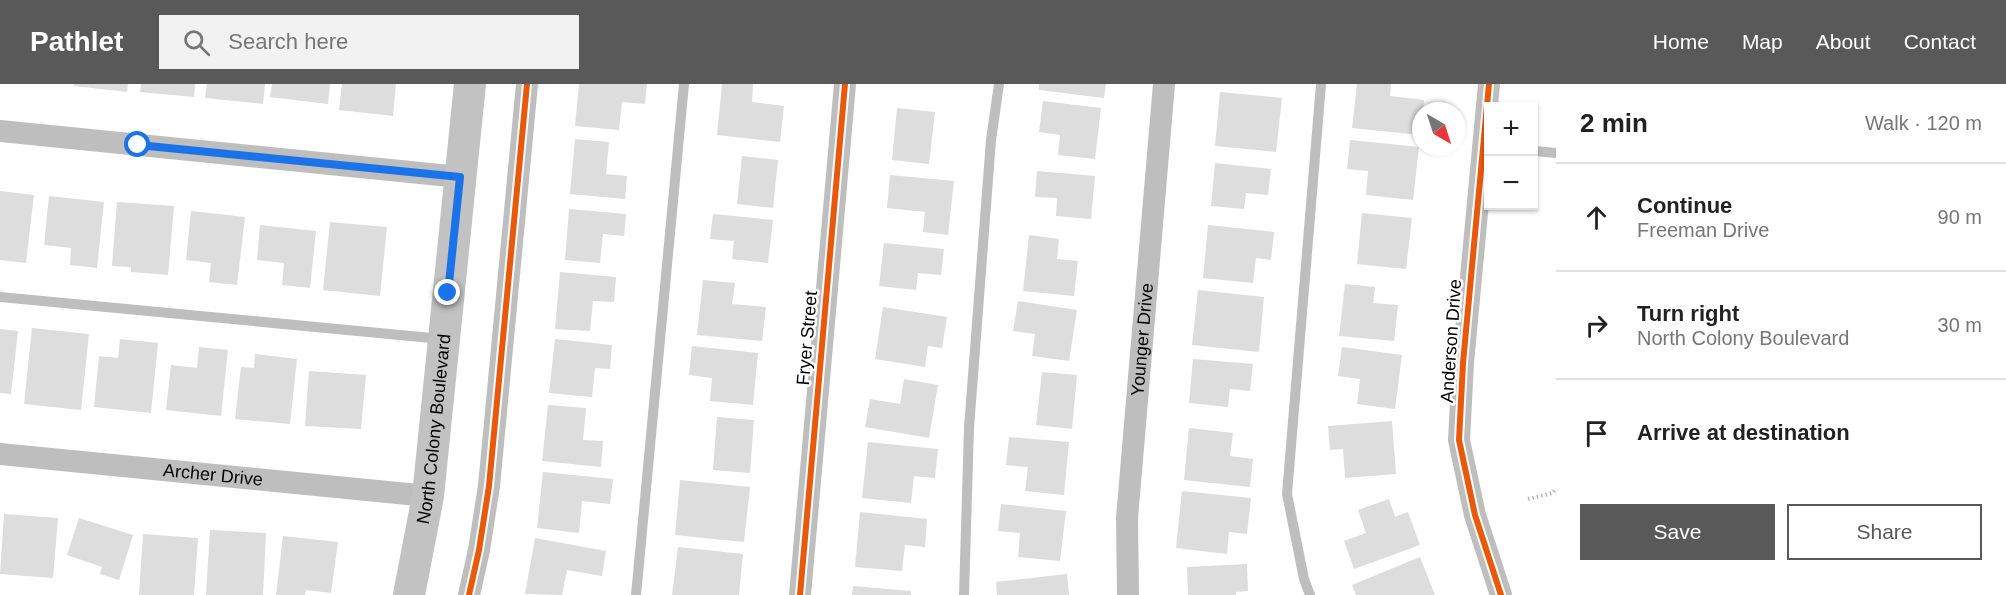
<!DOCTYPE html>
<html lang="en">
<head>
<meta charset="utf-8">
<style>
  :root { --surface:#fff; --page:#f2f2f2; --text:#222; --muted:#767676; --line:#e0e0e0; --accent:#595959 }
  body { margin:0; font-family:Arial,sans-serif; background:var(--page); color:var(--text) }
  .controls { position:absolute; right:18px; top:18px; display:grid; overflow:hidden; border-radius:0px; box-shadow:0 2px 4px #0004 }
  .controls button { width:54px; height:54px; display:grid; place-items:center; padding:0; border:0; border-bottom:2px solid var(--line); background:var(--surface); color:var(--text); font:30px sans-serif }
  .compass { position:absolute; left:1412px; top:18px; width:54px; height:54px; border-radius:50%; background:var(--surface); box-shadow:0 2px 4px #0004; rotate:141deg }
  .stop { position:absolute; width:18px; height:18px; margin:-14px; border:4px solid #1a73e8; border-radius:50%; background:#fff }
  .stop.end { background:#1a73e8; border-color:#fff; box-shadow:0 2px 6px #0008 }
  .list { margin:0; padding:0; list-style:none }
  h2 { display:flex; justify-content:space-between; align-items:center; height:78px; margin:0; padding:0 24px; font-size:26px }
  h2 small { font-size:20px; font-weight:400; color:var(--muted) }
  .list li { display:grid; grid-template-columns:39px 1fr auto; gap:18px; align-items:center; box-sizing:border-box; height:108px; padding:0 24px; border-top:2px solid var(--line) }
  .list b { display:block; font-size:22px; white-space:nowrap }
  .list p { margin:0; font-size:20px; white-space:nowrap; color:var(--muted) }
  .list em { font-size:20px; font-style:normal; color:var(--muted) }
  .actions { display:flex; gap:12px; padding:18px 24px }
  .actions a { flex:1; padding:14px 0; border:2px solid var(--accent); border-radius:0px; text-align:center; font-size:21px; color:var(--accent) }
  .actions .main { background:var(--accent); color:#fff }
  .icon { flex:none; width:33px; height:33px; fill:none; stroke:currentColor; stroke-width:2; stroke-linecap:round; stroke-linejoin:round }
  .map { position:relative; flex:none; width:1556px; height:511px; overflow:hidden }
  header { display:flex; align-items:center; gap:36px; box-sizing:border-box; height:84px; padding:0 30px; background:var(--accent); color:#fff }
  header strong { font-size:28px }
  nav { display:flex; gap:33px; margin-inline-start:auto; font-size:21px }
  .search { width:420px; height:54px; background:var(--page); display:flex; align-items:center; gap:15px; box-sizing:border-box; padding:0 21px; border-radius:0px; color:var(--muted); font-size:22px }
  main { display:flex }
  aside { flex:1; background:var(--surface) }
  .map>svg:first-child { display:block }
  .building { fill:#ddd }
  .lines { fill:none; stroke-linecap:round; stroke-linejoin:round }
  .path { stroke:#b8b8b8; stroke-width:4; stroke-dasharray:1.5 3; stroke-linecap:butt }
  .lane { stroke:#bebebe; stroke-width:10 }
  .street { stroke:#bebebe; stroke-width:22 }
  .secondary { stroke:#c2c2c2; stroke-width:32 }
  .cycleway-casing { stroke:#fff; stroke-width:10 }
  .cycleway { stroke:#e8590c; stroke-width:6 }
  .route { stroke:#1a73e8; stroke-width:8 }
  .labels { text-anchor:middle; stroke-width:5; stroke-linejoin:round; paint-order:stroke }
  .street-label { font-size:18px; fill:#000; stroke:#fff }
</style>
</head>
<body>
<header>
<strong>Pathlet</strong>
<div class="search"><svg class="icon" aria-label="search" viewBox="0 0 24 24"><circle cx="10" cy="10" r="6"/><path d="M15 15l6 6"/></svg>Search here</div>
<nav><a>Home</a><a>Map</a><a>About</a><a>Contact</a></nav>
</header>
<main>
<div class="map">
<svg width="1556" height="511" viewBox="0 0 1556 511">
  <rect width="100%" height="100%" fill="#fff"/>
  <!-- building -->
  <path class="building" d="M 74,0 L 128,0 L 127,8 L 74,2 Z
    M 141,0 L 195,0 L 194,13 L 140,8 Z
    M 207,0 L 265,0 L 263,20 L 205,14 Z
    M 272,0 L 330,0 L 328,20 L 270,13 Z
    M 342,0 L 396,0 L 393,32 L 339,26 Z
    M 579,0 L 647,0 L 645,20 L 622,18 L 619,46 L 575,42 Z
    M 722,0 L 753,0 L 752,18 L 784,22 L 780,58 L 717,51 Z
    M 1039,0 L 1106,0 L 1104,14 L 1039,6 Z
    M 1357,0 L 1391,0 L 1390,12 L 1424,16 L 1423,27 L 1421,27 L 1420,51 L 1352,44 Z
    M 1220,8 L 1282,14 L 1276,68 L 1215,62 Z
    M 1043,17 L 1101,24 L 1095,75 L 1058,71 L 1060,51 L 1039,48 Z
    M 897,24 L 935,28 L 929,80 L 892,76 Z
    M 575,55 L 609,58 L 606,90 L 627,92 L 625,115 L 570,110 Z
    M 1350,56 L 1419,63 L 1413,116 L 1366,111 L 1368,87 L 1347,85 Z
    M 742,72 L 778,76 L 773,124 L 737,120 Z
    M 1215,79 L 1271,85 L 1268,111 L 1246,109 L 1244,125 L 1211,122 Z
    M 1037,87 L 1095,92 L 1091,135 L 1056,132 L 1057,114 L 1035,113 Z
    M 890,91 L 954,97 L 948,151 L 923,148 L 925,128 L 887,124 Z
    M 0,107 L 34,111 L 26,179 L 0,176 Z
    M 49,112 L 104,118 L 97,184 L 70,181 L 71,164 L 44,161 Z
    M 117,118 L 174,122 L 168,191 L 131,188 L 131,183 L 112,182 Z
    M 569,125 L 626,130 L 624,152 L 603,150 L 600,179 L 565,176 Z
    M 191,127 L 245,133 L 237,201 L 209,198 L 211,179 L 186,176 Z
    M 1362,129 L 1412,134 L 1406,185 L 1357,180 Z
    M 713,130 L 773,136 L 768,179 L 732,175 L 734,157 L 710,155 Z
    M 330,138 L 387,143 L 380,212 L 323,206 Z
    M 260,141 L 316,147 L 310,204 L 282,201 L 284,179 L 257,176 Z
    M 1208,141 L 1274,148 L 1271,176 L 1256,174 L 1253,199 L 1203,194 Z
    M 1029,151 L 1059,155 L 1057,175 L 1078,177 L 1074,212 L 1023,207 Z
    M 884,159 L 944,165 L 941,191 L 918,189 L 916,206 L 879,202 Z
    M 560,188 L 616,193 L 614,218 L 593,217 L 590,247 L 555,245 Z
    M 703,196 L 735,199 L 732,220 L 766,223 L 762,257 L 697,251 Z
    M 1345,200 L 1375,203 L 1373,219 L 1398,221 L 1394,257 L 1339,252 Z
    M 1198,206 L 1264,213 L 1259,268 L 1192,261 Z
    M 1018,217 L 1077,226 L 1069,277 L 1032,272 L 1035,250 L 1013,247 Z
    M 883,223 L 947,233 L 942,264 L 928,262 L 925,283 L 875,275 Z
    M 32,244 L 89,250 L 81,326 L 24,320 Z
    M 0,245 L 18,247 L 11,310 L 0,309 Z
    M 120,255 L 158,259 L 151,329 L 94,323 L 99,272 L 118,274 Z
    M 555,255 L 612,261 L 610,285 L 595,284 L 592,313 L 549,309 Z
    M 692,262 L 758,269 L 753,321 L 710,317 L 712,294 L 689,291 Z
    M 199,263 L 228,266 L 221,332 L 166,326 L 171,281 L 197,284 Z
    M 1342,263 L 1402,271 L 1395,325 L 1357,320 L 1360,295 L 1338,292 Z
    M 255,270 L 297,275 L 290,340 L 235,335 L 241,283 L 254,284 Z
    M 1193,275 L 1253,280 L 1250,307 L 1230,305 L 1228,323 L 1189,319 Z
    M 309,287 L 366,291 L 361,345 L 305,342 Z
    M 1042,288 L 1077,291 L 1072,345 L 1036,341 Z
    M 904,295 L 938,301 L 929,354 L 865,343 L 870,315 L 900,320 Z
    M 548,321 L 586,324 L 583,356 L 603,357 L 601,383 L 542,377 Z
    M 717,333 L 754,336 L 750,389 L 713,386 Z
    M 1392,337 L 1396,390 L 1345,394 L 1343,365 L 1330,366 L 1328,342 Z
    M 1189,344 L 1233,349 L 1230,372 L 1253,375 L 1250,403 L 1184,396 Z
    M 1009,353 L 1069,358 L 1064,411 L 1025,407 L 1028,383 L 1006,381 Z
    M 868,358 L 938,365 L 935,394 L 914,392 L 911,419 L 862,414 Z
    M 543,388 L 613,395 L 610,420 L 582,417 L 579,449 L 537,444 Z
    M 680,396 L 750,403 L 744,458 L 675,451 Z
    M 1182,407 L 1251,414 L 1247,450 L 1229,448 L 1227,470 L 1176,464 Z
    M 1389,415 L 1395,433 L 1408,428 L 1420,461 L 1354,485 L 1344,457 L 1366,449 L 1358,426 Z
    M 1001,420 L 1066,427 L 1060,477 L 1018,473 L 1020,449 L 998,447 Z
    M 860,428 L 927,435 L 925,463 L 905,461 L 902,487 L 855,483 Z
    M 4,430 L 58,434 L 53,494 L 0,490 Z
    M 79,434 L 133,451 L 119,496 L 100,490 L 102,483 L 67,471 Z
    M 210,446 L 266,449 L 263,511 L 206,511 Z
    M 143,450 L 198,454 L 194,511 L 139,511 Z
    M 283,452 L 338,458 L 331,509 L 306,506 L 305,511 L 276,511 Z
    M 535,454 L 606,467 L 602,492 L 567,486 L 562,511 L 525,510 Z
    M 678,463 L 743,470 L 739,511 L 672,511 Z
    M 1420,473 L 1435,511 L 1356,511 L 1352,501 Z
    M 1247,480 L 1248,507 L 1236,508 L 1236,511 L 1188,511 L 1187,483 Z
    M 1067,490 L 1069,511 L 997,511 L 996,498 Z
    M 853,502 L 911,507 L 911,511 L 852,511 Z"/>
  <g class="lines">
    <!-- path -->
    <path class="path" d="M 1528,415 L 1553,409 L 1556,404"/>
    <!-- lane -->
    <path class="lane" d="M 1534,67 L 1556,69
      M 0,213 L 442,255
      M 636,511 L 684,0
      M 964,511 L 969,344 L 991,56 L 999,0
      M 1310,511 L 1304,495 L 1287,410 L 1321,0"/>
    <!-- street -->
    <g class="street">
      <path d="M 1489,0 L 1463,279 L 1459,356 L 1475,431 L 1501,511"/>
      <path d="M 0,47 L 460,93"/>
      <path id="s1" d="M 0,370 L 428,412"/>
      <path d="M 469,511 L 479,466 L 489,402 L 527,0"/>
      <path d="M 800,511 L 845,0"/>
      <path id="s2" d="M 1128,511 L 1127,434 L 1164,0"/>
    </g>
    <!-- secondary -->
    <path class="secondary" id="s3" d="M 409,511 L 428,412 L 470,0"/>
    <defs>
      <path id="cycleway" d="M 1489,0 L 1463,279 L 1459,356 L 1475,431 L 1501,511
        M 469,511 L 479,466 L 489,402 L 527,0
        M 800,511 L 845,0"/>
    </defs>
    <!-- cycleway casing -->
    <use href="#cycleway" class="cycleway-casing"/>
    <!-- cycleway -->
    <use href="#cycleway" class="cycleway"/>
  </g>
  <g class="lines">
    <!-- route -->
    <path class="route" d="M 138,61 L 460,93 L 448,209"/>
  </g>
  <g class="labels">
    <!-- street labels -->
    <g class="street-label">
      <text transform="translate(807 254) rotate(-85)" y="6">Fryer Street</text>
      <text dy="6" stroke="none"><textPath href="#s2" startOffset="256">Younger Drive</textPath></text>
      <text transform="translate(1451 257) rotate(-86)" y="6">Anderson Drive</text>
      <text dy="6" stroke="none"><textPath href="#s3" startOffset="168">North Colony Boulevard</textPath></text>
      <text dy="6" stroke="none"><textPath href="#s1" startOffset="214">Archer Drive</textPath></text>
    </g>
  </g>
</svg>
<div class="controls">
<button>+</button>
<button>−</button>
</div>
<svg class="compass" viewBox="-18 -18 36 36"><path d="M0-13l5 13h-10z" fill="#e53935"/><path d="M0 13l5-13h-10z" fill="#767676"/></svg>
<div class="stop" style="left:138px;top:61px"></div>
<div class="stop end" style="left:448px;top:209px"></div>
</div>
<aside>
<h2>2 min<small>Walk · 120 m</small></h2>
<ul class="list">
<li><svg class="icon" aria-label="ahead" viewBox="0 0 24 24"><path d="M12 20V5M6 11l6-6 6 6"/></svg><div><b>Continue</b><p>Freeman Drive</p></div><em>90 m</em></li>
<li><svg class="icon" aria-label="right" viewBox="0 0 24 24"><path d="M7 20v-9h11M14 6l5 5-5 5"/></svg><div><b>Turn right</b><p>North Colony Boulevard</p></div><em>30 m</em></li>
<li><svg class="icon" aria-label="arrive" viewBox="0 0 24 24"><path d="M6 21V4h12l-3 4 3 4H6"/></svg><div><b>Arrive at destination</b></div></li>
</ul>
<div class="actions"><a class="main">Save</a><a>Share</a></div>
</aside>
</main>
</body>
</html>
